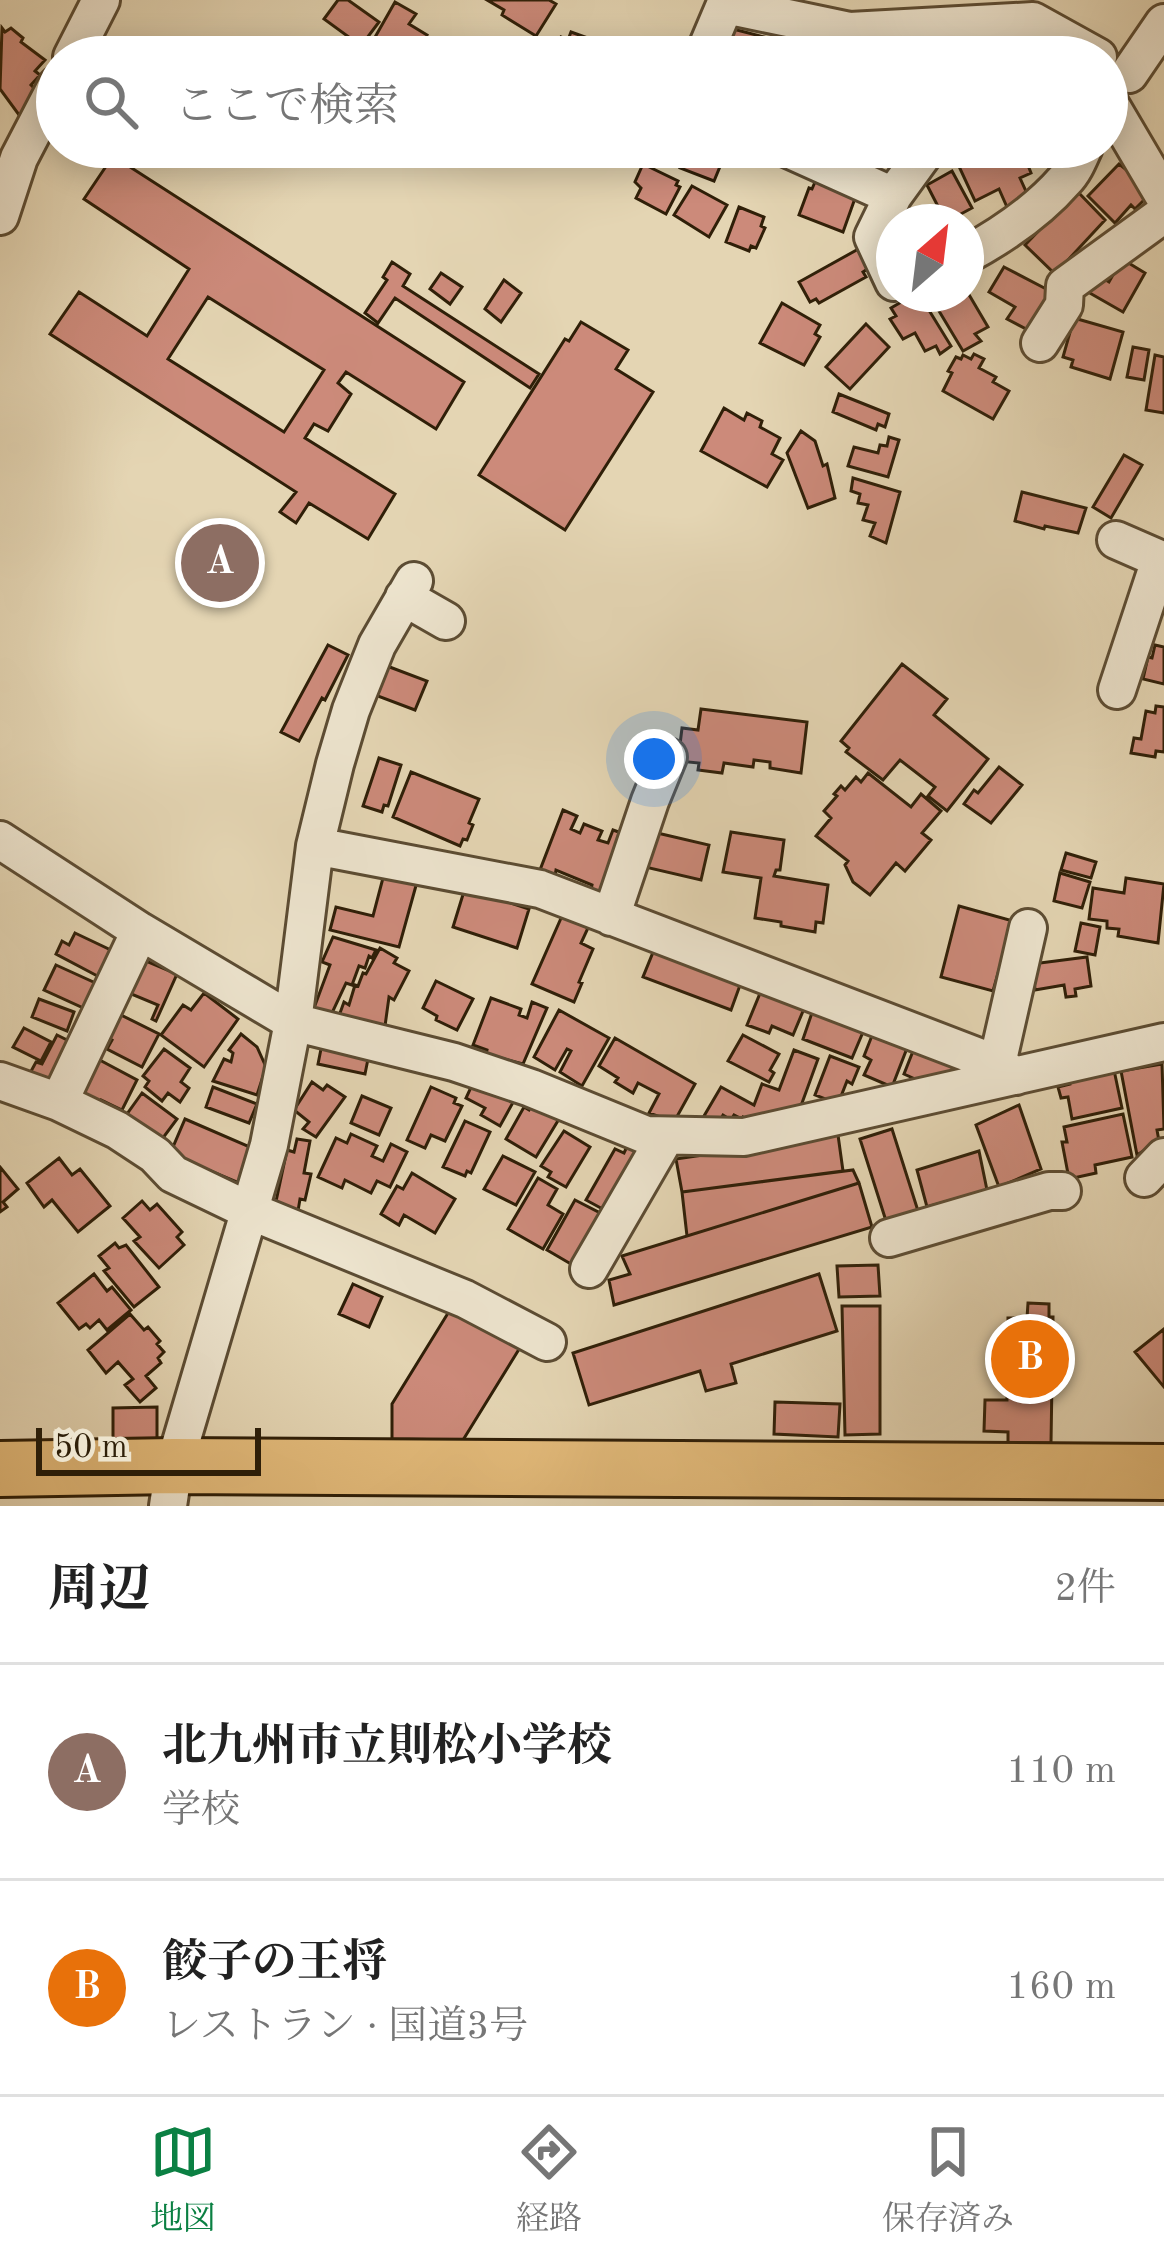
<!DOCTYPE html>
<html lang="ja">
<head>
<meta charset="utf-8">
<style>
  :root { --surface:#fff; --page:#f2f2f2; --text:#222; --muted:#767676; --line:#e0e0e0; --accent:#0b8043 }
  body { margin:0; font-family:"Old Standard TT","Noto Serif JP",serif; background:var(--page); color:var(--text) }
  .compass { position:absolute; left:876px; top:204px; width:108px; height:108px; border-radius:50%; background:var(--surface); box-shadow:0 6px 30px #0003; rotate:28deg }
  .scale { position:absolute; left:36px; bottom:30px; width:225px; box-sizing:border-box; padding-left:12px; border:6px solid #2f1f08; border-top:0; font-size:33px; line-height:42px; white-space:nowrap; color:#2f1f08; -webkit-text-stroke:9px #ede4ce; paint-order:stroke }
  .you { position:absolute; left:654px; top:759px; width:42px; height:42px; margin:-30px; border:9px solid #fff; border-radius:50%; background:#1a73e8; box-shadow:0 0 0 18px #1a73e833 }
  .badge { display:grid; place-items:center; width:78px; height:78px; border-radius:50%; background:var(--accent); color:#fff; font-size:39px; font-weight:700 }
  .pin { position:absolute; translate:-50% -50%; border:6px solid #fff; box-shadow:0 3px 12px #0006 }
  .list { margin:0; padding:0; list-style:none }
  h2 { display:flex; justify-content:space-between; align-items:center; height:156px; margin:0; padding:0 48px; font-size:51px }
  h2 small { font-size:39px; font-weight:400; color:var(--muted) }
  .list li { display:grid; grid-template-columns:78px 1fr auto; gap:36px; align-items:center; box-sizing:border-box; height:216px; padding:0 48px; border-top:3px solid var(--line) }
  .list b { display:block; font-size:45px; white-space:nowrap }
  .list p { margin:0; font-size:39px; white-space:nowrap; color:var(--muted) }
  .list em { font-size:39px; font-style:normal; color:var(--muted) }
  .icon { flex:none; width:66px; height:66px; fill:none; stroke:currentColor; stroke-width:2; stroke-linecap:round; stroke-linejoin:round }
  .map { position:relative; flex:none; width:1164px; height:1506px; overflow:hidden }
  .search { position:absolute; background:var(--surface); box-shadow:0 6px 30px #0003; left:36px; right:36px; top:36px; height:132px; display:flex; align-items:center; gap:30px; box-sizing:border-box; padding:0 42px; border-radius:66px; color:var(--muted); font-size:45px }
  .sheet { height:588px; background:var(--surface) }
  nav { display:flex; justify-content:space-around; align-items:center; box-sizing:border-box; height:168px; border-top:3px solid var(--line); background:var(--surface); font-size:33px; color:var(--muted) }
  nav a { display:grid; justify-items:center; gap:6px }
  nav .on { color:var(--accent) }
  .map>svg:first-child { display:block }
  .building { fill:#cc8a7a; stroke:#2f1f08; stroke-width:3; fill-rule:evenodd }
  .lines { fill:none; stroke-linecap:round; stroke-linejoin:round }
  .minor-casing { stroke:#5c4c33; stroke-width:42 }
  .highway-casing { stroke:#2f1f08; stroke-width:60 }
  .minor { stroke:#ede4ce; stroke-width:36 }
  .highway { stroke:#e2ba7a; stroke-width:54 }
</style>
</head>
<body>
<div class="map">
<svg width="1164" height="1506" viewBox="0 0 1164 1506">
  <rect width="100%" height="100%" fill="#e4d5b3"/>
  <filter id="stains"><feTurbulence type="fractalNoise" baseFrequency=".00167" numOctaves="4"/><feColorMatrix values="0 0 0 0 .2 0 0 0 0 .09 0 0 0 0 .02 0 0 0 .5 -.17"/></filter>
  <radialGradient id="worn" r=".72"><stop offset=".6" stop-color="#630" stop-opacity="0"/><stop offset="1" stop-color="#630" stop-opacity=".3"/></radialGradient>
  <!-- building -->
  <path class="building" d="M 338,0 L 348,0 L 379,22 L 361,46 L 324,19 Z
    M 487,0 L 549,0 L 556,4 L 536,36 L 502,15 L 504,10 Z
    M 395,2 L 416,14 L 409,24 L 427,35 L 414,57 L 388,57 L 370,46 Z
    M 2,28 L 5,32 L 11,28 L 23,38 L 21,42 L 45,60 L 35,71 L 40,75 L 31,85 L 35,89 L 22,119 L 0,89 Z
    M 733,29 L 772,39 L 773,34 L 796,39 L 792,57 L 727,57 Z
    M 571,32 L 632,54 L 631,57 L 553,57 L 561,37 L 568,40 Z
    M 688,147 L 723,147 L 721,150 L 726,152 L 714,181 L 680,168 Z
    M 1022,150 L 1031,173 L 1020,178 L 1029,198 L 1007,207 L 999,189 L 975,201 L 956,160 L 968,156 L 971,159 L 982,154 L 984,158 L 991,155 L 993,160 L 999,157 L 1001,161 Z
    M 113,156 L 464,382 L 436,429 L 346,372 L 338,383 L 351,394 L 328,431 L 314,424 L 305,438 L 395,494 L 368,539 L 309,503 L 296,523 L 280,512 L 296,492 L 50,334 L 79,292 L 147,336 L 189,269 L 84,199 ZM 208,297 L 324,370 L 284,432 L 168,359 Z
    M 643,164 L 678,181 L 676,185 L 680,187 L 666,214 L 636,198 L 641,188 L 635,182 Z
    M 1119,164 L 1128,171 L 1132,168 L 1149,195 L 1135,209 L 1131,205 L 1115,223 L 1088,196 Z
    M 952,171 L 972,208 L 946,222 L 927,185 Z
    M 818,175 L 858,190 L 843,232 L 799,215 L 809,188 L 812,189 Z
    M 692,186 L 727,205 L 709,237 L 674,215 Z
    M 1077,191 L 1105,220 L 1055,274 L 1025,245 Z
    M 739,207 L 764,217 L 761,226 L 765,228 L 756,248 L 751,246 L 749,251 L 726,242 Z
    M 862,247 L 872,266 L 863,272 L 866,277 L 819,303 L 816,299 L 810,302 L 799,282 Z
    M 1122,259 L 1145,273 L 1123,312 L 1088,292 L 1098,275 L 1109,282 Z
    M 392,262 L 410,274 L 403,286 L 539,374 L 530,388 L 395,298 L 378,323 L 365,313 L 387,280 L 383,277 Z
    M 1004,267 L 1052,292 L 1030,331 L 1007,319 L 1015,307 L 989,292 Z
    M 441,273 L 462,287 L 450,304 L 430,289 Z
    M 504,280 L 521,293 L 501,322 L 485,309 Z
    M 968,293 L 988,327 L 975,334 L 981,341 L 963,351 L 939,311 L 945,305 L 938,294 L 957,294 L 959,297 Z
    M 915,294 L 919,294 L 951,346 L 940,354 L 936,346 L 925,351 L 915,333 L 903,339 L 890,319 L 896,316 L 891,308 Z
    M 782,303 L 820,325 L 815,334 L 820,337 L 804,365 L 760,343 Z
    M 1074,318 L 1123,332 L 1110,379 L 1071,367 L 1073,360 L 1063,357 Z
    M 581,322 L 628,350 L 616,369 L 653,392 L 565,530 L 479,475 L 565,339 L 569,341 Z
    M 866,324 L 889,347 L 850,389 L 826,367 Z
    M 1133,347 L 1149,350 L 1144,380 L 1127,377 Z
    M 974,354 L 984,359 L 979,368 L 996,377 L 993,382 L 1009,391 L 993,419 L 943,391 L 952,373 L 948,371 L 956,357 L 961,359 L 963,355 L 971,359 Z
    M 1155,355 L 1164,357 L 1164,413 L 1146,410 Z
    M 839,394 L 889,414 L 885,427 L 878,424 L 876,430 L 833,412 Z
    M 724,408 L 744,420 L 747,413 L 762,421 L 760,427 L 780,438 L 772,454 L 783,460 L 767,487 L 701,451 Z
    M 801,431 L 815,441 L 823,466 L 827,464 L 835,498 L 808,508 L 787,453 Z
    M 889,437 L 899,440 L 888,477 L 848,466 L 854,447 L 878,453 L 880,445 L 887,446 Z
    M 1124,455 L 1142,465 L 1111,518 L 1093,507 Z
    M 853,478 L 900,492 L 886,543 L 870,536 L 875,523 L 863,520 L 868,505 L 858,503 L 860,494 L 851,491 Z
    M 1022,492 L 1086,508 L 1078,533 L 1045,526 L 1044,529 L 1015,521 Z
    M 328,645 L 348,655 L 325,700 L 322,698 L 299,741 L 281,732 Z
    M 1155,645 L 1164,647 L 1164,684 L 1143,679 L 1148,657 L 1152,658 Z
    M 902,664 L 947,699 L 934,715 L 988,759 L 947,811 L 928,796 L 935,787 L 900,760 L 883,780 L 846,752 L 849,748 L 841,741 Z
    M 387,666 L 427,681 L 415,710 L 375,695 Z
    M 1156,706 L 1164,707 L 1164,752 L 1156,751 L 1155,757 L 1131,753 L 1134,738 L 1141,739 L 1146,711 L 1155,713 Z
    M 701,709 L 807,722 L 801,773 L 770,768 L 770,762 L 754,760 L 753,767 L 724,763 L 722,773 L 698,770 L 699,763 L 678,761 L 682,728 L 698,730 Z
    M 379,758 L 401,765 L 388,806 L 384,805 L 382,812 L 363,806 Z
    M 999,767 L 1022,785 L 991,823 L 964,804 L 974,790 L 978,793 Z
    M 411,772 L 479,799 L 469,823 L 473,825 L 467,840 L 463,839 L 460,846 L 393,817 Z
    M 868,773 L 911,807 L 921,794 L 941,811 L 922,833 L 931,840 L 905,871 L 896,863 L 870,895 L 853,882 L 845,865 L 848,861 L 816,836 L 831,818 L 824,811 L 837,796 L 834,794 L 841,786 L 845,790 L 856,777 L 861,782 Z
    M 563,810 L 577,816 L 571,829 L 580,833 L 584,824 L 602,831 L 598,840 L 608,843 L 613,830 L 627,835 L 603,895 L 591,890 L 592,885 L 556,870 L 555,876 L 540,870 Z
    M 653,832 L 709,845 L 701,880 L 645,867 Z
    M 731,832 L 784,840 L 780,870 L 776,870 L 774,876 L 828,885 L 823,923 L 816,922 L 815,932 L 781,926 L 781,922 L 755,918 L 761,878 L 723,872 Z
    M 1066,853 L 1096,862 L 1091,878 L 1061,870 Z
    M 1060,873 L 1090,882 L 1082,908 L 1054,901 Z
    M 384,874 L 417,882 L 399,947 L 330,930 L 336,907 L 373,916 Z
    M 1126,878 L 1164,884 L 1158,943 L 1118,936 L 1119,929 L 1107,928 L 1107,921 L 1089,919 L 1093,888 L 1124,893 Z
    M 465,888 L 529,909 L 517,948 L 453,927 Z
    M 959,906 L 1013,921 L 993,991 L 941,977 Z
    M 562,916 L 588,928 L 581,943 L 593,949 L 579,982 L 582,983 L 574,1002 L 532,984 Z
    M 1081,923 L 1100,927 L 1095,955 L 1075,951 Z
    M 75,933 L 117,953 L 105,980 L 56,954 L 62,941 L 69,945 Z
    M 333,937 L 376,950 L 372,958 L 369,956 L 365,968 L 359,966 L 352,985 L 346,983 L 332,1013 L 314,1008 L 330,965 L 322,962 Z
    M 656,945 L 743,977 L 731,1010 L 643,977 Z
    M 380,948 L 397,958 L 394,963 L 409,971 L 394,1000 L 389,997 L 385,1026 L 346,1019 L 340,1013 L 344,1002 L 349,1005 L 355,985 L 358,986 L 363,973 L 366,974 Z
    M 1087,957 L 1091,986 L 1075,989 L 1076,996 L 1066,997 L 1064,985 L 1035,990 L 1032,964 Z
    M 139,958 L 177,974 L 156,1021 L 152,1019 L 158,1005 L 124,991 Z
    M 56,965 L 102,986 L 90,1011 L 44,990 Z
    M 436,981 L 473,999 L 457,1030 L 436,1020 L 437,1016 L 423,1008 Z
    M 763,986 L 806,1004 L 793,1035 L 772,1026 L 769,1033 L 747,1025 Z
    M 204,993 L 238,1019 L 204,1067 L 161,1035 L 183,1005 L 191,1010 Z
    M 491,998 L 521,1009 L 519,1015 L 527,1018 L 532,1002 L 547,1008 L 523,1064 L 486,1054 L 487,1050 L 473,1045 Z
    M 39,999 L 74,1012 L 67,1031 L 32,1017 Z
    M 814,1007 L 866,1025 L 852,1058 L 803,1039 Z
    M 559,1010 L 609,1038 L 582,1086 L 560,1072 L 571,1051 L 567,1049 L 555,1070 L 534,1057 Z
    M 115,1012 L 159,1034 L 142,1067 L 107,1049 L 112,1040 L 103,1035 Z
    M 24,1028 L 51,1042 L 41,1061 L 13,1047 Z
    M 875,1028 L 909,1043 L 892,1087 L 864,1075 L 871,1060 L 864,1056 Z
    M 241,1034 L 257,1047 L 266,1067 L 257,1095 L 213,1081 L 224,1059 L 231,1062 L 233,1053 L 229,1050 Z
    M 57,1035 L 77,1045 L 54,1090 L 29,1075 L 36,1062 L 42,1064 Z
    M 743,1035 L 779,1054 L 770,1070 L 774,1073 L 769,1082 L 728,1061 Z
    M 615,1038 L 695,1084 L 674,1122 L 649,1113 L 659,1094 L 638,1083 L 633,1093 L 615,1082 L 618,1078 L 599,1066 Z
    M 917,1041 L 957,1059 L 949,1076 L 924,1083 L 904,1074 Z
    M 322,1044 L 369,1054 L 365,1074 L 318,1064 Z
    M 164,1049 L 190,1068 L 181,1082 L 189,1088 L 180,1102 L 168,1093 L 162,1101 L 145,1087 L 149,1081 L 143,1076 Z
    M 794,1050 L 818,1059 L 798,1114 L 785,1109 L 783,1115 L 750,1121 L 743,1117 L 742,1119 L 734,1115 L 731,1120 L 723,1115 L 718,1124 L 704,1116 L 721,1087 L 754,1105 L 762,1084 L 779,1090 Z
    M 830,1056 L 859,1067 L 852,1084 L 847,1081 L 838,1104 L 815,1095 Z
    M 94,1057 L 137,1080 L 122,1110 L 101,1100 L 98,1105 L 76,1094 Z
    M 1162,1064 L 1164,1129 L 1157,1130 L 1159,1141 L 1137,1155 L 1121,1071 Z
    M 1114,1070 L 1122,1108 L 1072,1119 L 1068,1097 L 1061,1098 L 1058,1087 L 1070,1084 L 1070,1079 Z
    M 312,1082 L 323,1090 L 327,1085 L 345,1097 L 316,1137 L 303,1129 L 309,1122 L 294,1110 Z
    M 472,1085 L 516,1097 L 500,1126 L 481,1115 L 485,1108 L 466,1098 Z
    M 213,1087 L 257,1104 L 249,1123 L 206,1107 Z
    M 431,1087 L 456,1098 L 454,1103 L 462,1106 L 445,1141 L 431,1135 L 425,1148 L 407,1140 Z
    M 142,1093 L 177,1119 L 157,1146 L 122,1121 Z
    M 362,1096 L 391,1108 L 379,1135 L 351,1123 Z
    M 532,1104 L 559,1119 L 536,1157 L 506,1139 L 524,1107 L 529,1110 Z
    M 1019,1105 L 1041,1169 L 999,1187 L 976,1125 Z
    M 1123,1114 L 1132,1157 L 1095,1165 L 1096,1173 L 1069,1179 L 1062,1142 L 1067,1142 L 1064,1127 Z
    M 185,1119 L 250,1147 L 239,1183 L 170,1154 Z
    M 465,1121 L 490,1132 L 471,1173 L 467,1171 L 465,1176 L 443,1167 Z
    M 892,1129 L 919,1214 L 887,1224 L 860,1139 Z
    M 564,1131 L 590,1147 L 566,1187 L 548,1177 L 551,1172 L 541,1166 Z
    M 351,1134 L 377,1146 L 372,1156 L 383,1161 L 391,1144 L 407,1152 L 390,1187 L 377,1181 L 371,1193 L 345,1180 L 342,1188 L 318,1177 L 336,1138 L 347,1143 Z
    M 838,1135 L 843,1171 L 682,1192 L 676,1159 Z
    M 297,1139 L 310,1141 L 304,1173 L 311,1174 L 305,1200 L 300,1199 L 298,1211 L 275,1206 L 287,1150 L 294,1152 Z
    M 630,1140 L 645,1149 L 610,1213 L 586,1200 L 615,1149 L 624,1153 Z
    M 979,1151 L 987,1190 L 927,1207 L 917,1170 Z
    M 503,1156 L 535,1172 L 516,1205 L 484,1189 Z
    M 59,1158 L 72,1175 L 80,1169 L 110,1206 L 78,1232 L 52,1200 L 44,1207 L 27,1183 Z
    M 0,1167 L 18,1189 L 3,1202 L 7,1207 L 0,1212 Z
    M 853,1170 L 859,1183 L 687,1236 L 682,1192 Z
    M 412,1173 L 455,1199 L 435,1233 L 404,1215 L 399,1225 L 381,1214 L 397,1186 L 403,1189 Z
    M 538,1178 L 557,1189 L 548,1205 L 563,1214 L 543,1249 L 508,1229 Z
    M 859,1183 L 872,1227 L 614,1305 L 609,1280 L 630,1274 L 622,1256 Z
    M 575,1200 L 604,1215 L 576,1267 L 547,1250 Z
    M 142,1201 L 150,1210 L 157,1204 L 182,1232 L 177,1237 L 184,1245 L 159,1268 L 134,1241 L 140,1237 L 123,1218 Z
    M 115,1243 L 119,1248 L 126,1245 L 159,1287 L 134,1307 L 104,1271 L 109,1268 L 99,1256 Z
    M 878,1265 L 880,1296 L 839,1297 L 837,1266 Z
    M 94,1274 L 107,1291 L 112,1287 L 131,1310 L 107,1330 L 99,1320 L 90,1328 L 86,1324 L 79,1329 L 58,1303 Z
    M 819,1274 L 837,1331 L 731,1364 L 736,1383 L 706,1391 L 700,1371 L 589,1405 L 573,1353 Z
    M 353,1284 L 382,1297 L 369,1327 L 339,1314 Z
    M 1028,1303 L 1049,1304 L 1049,1317 L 1053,1317 L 1051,1443 L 1008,1443 L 1008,1432 L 984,1431 L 985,1400 L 1007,1400 L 1008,1318 L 1027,1318 Z
    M 453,1305 L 521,1346 L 463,1440 L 392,1439 L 392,1404 Z
    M 842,1306 L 880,1306 L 880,1434 L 845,1435 Z
    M 130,1314 L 144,1330 L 148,1327 L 160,1341 L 157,1344 L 164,1352 L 158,1358 L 161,1363 L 146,1376 L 156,1388 L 140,1402 L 125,1385 L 133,1379 L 118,1362 L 106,1373 L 88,1350 Z
    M 1164,1329 L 1164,1387 L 1135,1352 Z
    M 775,1402 L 840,1404 L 838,1437 L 774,1434 Z
    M 157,1407 L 157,1439 L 113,1440 L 113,1408 Z"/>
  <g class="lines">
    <defs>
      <path id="minor" d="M 72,57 L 101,0
        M 703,57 L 725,5 L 850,31 L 1033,21 L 1098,57
        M 1129,74 L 1164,23
        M 1108,101 L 1164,196
        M 784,147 L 893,196 L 873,237 L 894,282
        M 893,196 L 925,152
        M 0,216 L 19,158 L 57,85
        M 966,255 C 1001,236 1039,210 1065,180 C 1074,171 1079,158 1084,147
        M 1040,343 L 1064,305 L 1065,286 L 1164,214
        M 1116,540 L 1164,561
        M 404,597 L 446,621
        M 1117,690 L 1160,560
        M 0,840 L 140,931 L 293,1022 L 454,1062 L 531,1088 L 646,1135 L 744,1137 L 1164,1042
        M 315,846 L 540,889 L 997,1064 L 1016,1076
        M 611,917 L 650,801 L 668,757
        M 997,1064 L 1028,928
        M 0,1081 L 59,1102 L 117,1130 L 155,1155 L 173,1174 L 250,1211 L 465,1299 L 547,1342
        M 59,1102 L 140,931
        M 1144,1178 L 1164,1157
        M 889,1238 L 1049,1191 L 1062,1191
        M 589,1269 L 666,1136
        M 168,1506 L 174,1466 L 269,1145 L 293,1022 L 315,846 L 335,764 L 351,710 L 377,645 L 414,581"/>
      <path id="highway" d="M 0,1469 L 174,1466 L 1164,1472"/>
    </defs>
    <!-- minor casing -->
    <use href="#minor" class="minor-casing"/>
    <!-- highway casing -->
    <use href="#highway" class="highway-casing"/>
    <!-- minor -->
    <use href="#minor" class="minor"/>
    <!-- highway -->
    <use href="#highway" class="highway"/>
  </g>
  <rect width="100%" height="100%" filter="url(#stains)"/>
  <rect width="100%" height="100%" fill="url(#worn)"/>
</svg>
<svg class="compass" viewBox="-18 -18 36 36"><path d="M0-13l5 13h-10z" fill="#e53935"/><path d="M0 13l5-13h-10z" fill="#767676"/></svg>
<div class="scale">50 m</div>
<div class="you"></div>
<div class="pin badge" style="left:220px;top:563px;background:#8d6e63">A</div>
<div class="pin badge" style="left:1030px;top:1359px;background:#e8710a">B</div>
<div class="search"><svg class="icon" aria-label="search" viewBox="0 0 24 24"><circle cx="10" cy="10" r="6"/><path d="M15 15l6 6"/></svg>ここで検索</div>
</div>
<section class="sheet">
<h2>周辺<small>2件</small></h2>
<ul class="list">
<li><span class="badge" style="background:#8d6e63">A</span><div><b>北九州市立則松小学校</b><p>学校</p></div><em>110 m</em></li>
<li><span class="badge" style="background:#e8710a">B</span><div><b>餃子の王将</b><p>レストラン · 国道3号</p></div><em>160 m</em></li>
</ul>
</section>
<nav>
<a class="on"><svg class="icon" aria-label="map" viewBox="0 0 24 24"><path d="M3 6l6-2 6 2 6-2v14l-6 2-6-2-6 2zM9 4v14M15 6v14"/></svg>地図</a>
<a><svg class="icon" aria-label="directions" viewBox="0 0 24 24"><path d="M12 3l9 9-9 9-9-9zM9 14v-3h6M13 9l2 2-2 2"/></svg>経路</a>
<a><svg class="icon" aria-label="saved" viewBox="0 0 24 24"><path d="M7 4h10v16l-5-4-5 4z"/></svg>保存済み</a>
</nav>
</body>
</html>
